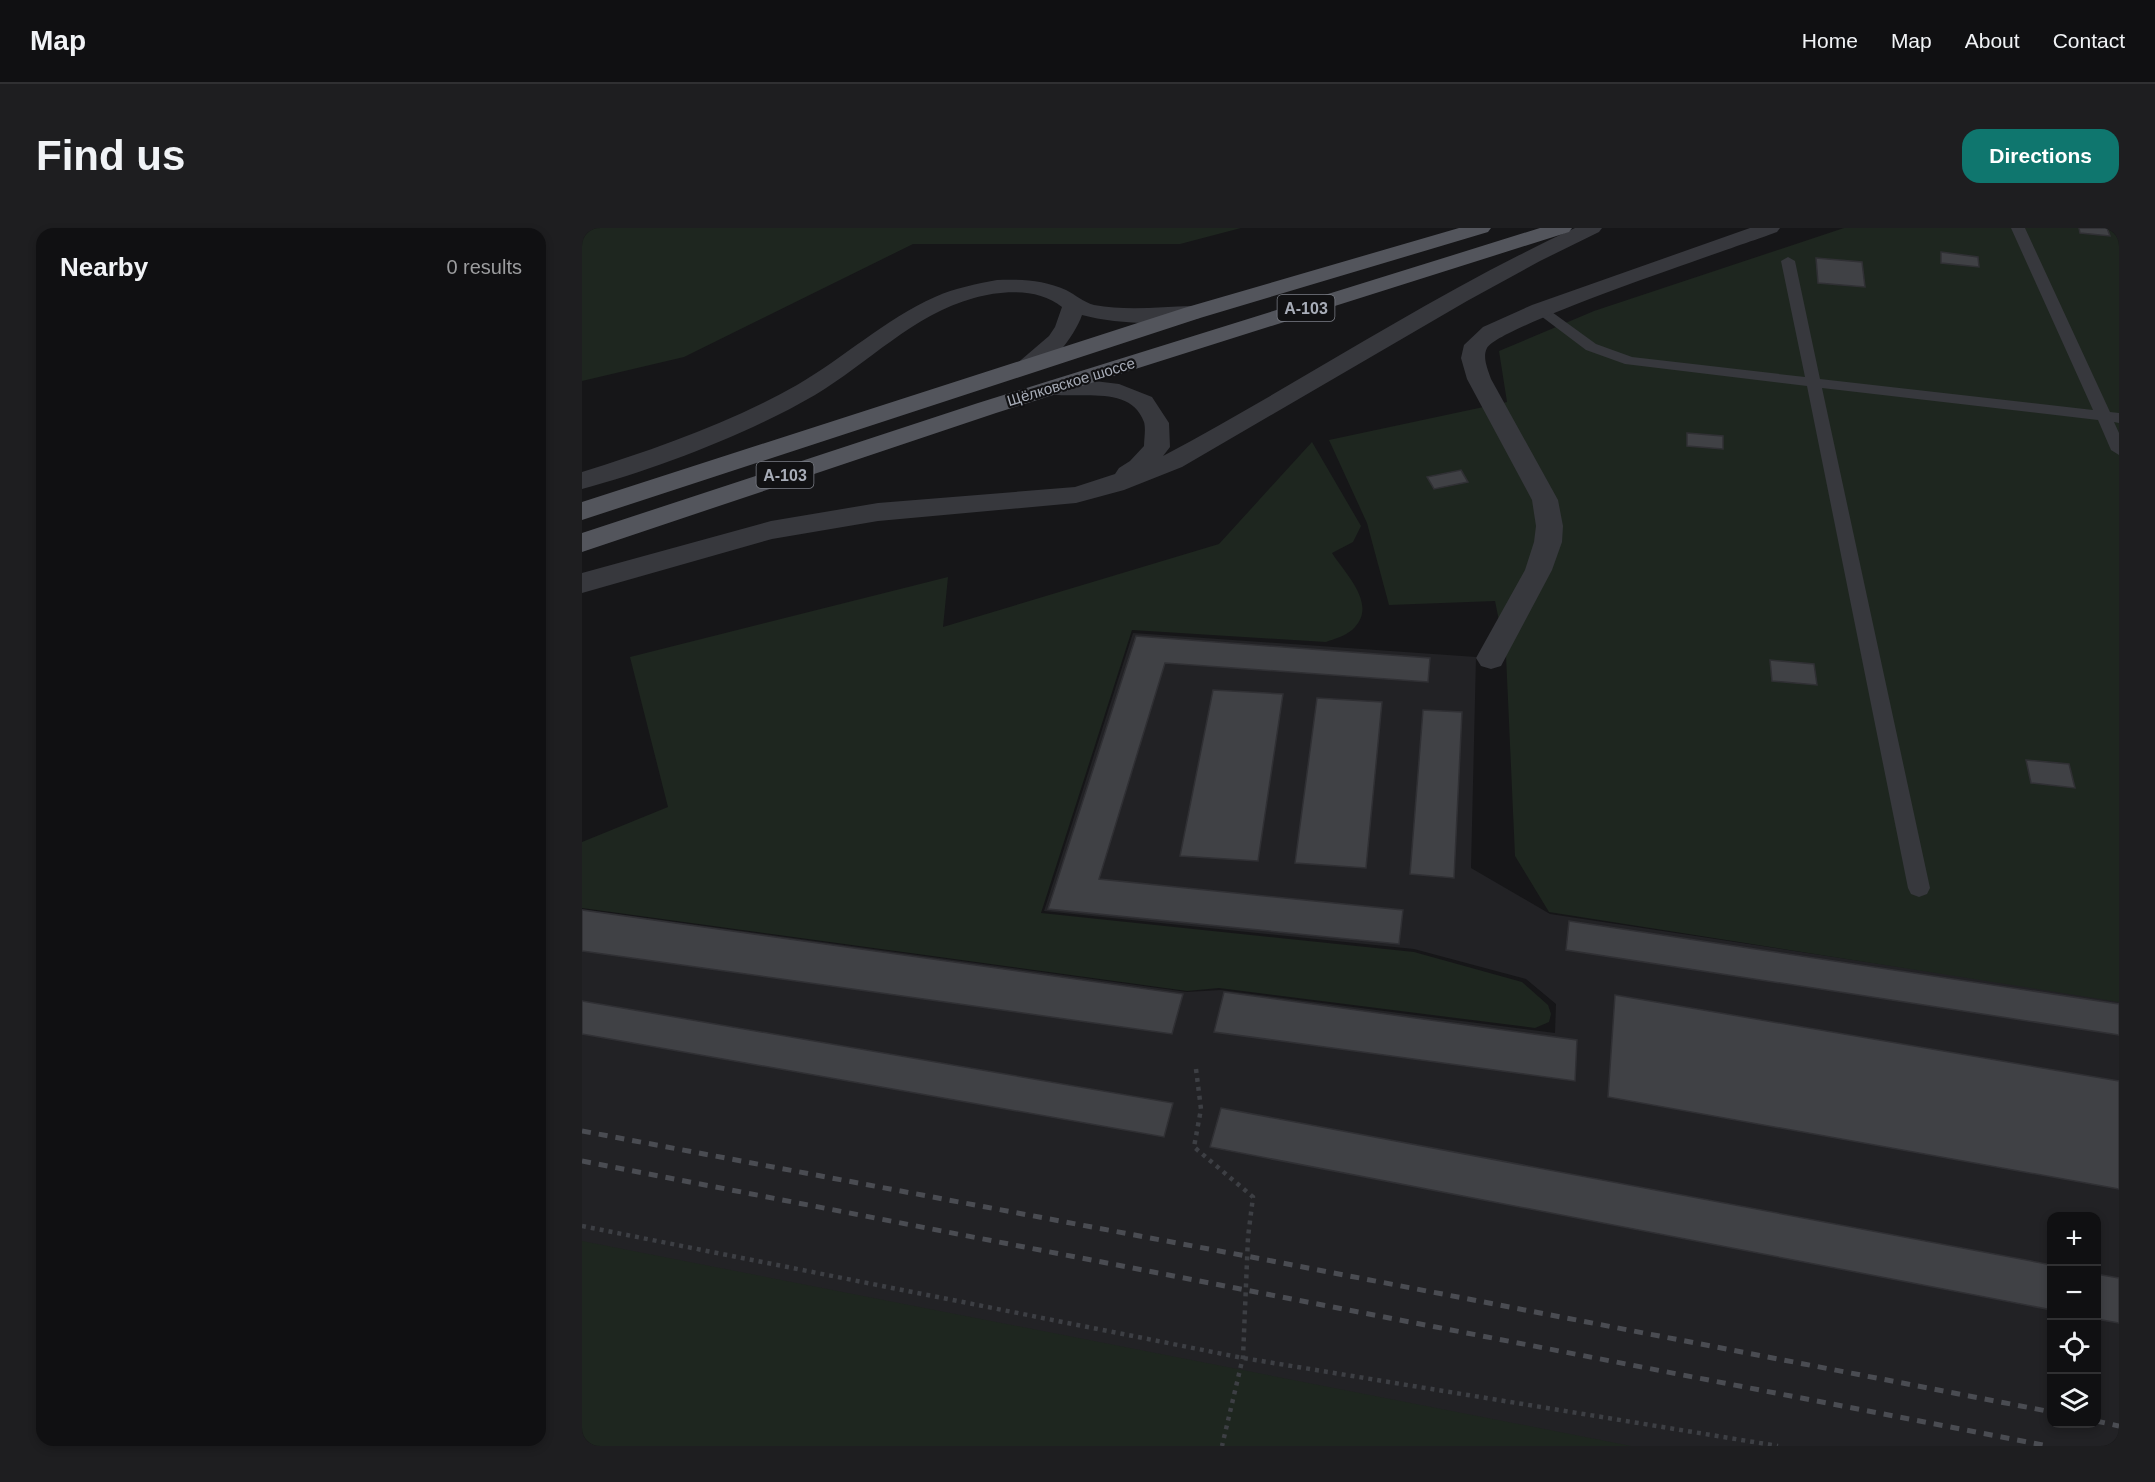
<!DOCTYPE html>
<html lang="en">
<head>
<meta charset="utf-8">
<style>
  :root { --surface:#101012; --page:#1e1e20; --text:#f1f3f6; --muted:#9c9d9f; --line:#303032; --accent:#0f766e }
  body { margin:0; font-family:Arial,sans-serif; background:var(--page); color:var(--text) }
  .controls { position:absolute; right:18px; bottom:18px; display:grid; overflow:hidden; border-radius:12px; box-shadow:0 3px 9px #0003 }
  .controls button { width:54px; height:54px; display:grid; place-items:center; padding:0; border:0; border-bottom:2px solid var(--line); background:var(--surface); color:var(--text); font:30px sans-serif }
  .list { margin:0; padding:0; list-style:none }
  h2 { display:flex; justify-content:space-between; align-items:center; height:78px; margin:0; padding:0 24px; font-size:26px }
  h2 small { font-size:20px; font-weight:400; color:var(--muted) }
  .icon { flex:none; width:33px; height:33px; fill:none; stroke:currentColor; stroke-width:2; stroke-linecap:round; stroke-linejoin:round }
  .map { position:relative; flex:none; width:1537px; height:1218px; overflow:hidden; border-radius:18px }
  header { display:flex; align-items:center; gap:36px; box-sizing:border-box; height:84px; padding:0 30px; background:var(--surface); border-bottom:2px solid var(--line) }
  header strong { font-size:28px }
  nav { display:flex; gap:33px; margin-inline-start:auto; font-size:21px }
  .intro { display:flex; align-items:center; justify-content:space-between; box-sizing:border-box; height:144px; padding:0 36px }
  h1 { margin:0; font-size:42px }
  .button { padding:15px 27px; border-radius:18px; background:var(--accent); color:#fff; font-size:21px; font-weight:700 }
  main { display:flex; gap:36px; padding:0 36px }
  aside { flex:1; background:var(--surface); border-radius:18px; box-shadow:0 3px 9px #0003 }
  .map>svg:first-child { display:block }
  .built { fill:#222225; fill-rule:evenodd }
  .green { fill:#1e261f }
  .building { fill:#404145; stroke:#303034; stroke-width:1.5 }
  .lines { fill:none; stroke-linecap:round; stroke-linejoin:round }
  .path { stroke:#3d3f44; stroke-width:4.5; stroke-dasharray:4 5; stroke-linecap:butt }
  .service { fill:#37383d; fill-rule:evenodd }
  .minor { fill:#37383d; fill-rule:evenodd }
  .tertiary { fill:#37383d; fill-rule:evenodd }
  .primary { fill:#53555c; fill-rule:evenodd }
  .rail { stroke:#4a4c52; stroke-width:5; stroke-dasharray:9 8; stroke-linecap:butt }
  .labels { text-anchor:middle; stroke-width:4.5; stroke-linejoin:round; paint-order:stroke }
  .far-street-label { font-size:15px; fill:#a8adb8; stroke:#111113 }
  .shield { fill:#111113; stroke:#7b7e86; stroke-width:1.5 }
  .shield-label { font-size:16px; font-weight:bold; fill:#a8adb8 }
</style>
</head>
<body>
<header>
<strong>Map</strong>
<nav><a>Home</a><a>Map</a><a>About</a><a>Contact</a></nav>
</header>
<div class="intro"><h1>Find us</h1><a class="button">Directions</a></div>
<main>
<aside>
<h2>Nearby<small>0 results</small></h2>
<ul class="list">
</ul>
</aside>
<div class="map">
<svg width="1537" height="1218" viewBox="0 0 1537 1218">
  <rect width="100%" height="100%" fill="#161618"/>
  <!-- built -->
  <path class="built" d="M 551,405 L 894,429 L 889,640 L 968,686 L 1537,772 L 1537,1218 L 678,1218 L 0,1082 L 0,681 L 605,764 L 639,762 L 973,805 L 974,776 L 944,751 L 832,721 L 462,683 ZM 1470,988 L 1514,988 L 1514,1196 L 1470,1196 Z"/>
  <!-- green -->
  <path class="green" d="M 0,0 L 659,0 L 598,16 L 331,16 L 102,129 L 0,153 Z
    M 1262,0 L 1537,0 L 1537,774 L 967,684 L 933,628 L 924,427 L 913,373 L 807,377 L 785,295 L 747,212 L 925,174 L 917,123 L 1012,83 Z
    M 730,214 L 779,298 L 771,314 L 750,325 C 765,348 797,378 770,402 C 763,408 752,411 744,414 L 550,402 L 459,685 L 832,724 L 940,754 L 966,777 L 969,786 L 967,794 L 953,800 L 637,760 L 605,763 L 0,680 L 0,614 L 86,579 L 48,429 L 366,349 L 361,399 L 637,316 Z
    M 0,1013 L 1049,1218 L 0,1218 Z"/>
  <!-- building -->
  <path class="building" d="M 1497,0 L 1525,0 L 1528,8 L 1498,5 Z
    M 1359,24 L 1396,29 L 1397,39 L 1359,35 Z
    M 1234,30 L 1280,34 L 1283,59 L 1236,55 Z
    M 1105,205 L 1141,208 L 1141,221 L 1105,218 Z
    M 879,242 L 886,254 L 852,261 L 845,249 Z
    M 554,408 L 848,430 L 846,454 L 583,435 L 517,651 L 821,682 L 817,716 L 466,681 Z
    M 1188,432 L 1232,436 L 1235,457 L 1190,453 Z
    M 631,462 L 701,466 L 676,633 L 598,628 Z
    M 735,470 L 800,474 L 784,640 L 713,635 Z
    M 841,482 L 880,484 L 872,650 L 828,646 Z
    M 1444,532 L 1487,536 L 1493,560 L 1449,555 Z
    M 0,682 L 601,766 L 590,806 L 0,723 Z
    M 987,693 L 1537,776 L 1537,807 L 984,722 Z
    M 642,764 L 995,812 L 993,853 L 632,804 Z
    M 1033,767 L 1537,853 L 1537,961 L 1026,869 Z
    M 0,773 L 591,875 L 582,909 L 0,806 Z
    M 639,880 L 1470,1037 L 1470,1082 L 628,919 Z
    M 1514,1046 L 1537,1050 L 1537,1095 L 1514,1091 Z"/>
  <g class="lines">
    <!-- path -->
    <path class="path" d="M 614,841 L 619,881 L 612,919 L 671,969 L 666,1009 L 661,1129 L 640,1218
      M 0,998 L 661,1130 L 1196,1218"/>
    <!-- service -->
    <path class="service" d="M 1429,0 L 1443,0 L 1528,184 L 1537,185 L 1537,195 L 1532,194 L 1537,205 L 1537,227 L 1529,222 L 1516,192 L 1240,160 L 1348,660 L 1345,666 L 1337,669 L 1329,666 L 1326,660 L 1225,158 L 1043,136 L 1004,122 L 951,82 L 958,78 L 963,79 L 1014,116 L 1050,129 L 1223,149 L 1199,33 L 1206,29 L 1213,33 L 1238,151 L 1511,182 Z"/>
    <!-- minor -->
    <path class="minor" d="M 1168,0 L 1198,0 L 1195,4 C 1155,19 918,97 905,120 C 900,129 906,142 909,151 L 976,272 L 981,298 L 980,314 L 970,342 L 919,438 L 909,441 L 899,438 L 894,430 L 943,342 L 952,314 L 954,298 L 950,272 L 885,151 L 879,130 L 882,117 L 901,99 L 950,77 Z"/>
    <!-- tertiary -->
    <path class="tertiary" d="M 993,0 L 1020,0 L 1017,4 L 958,33 L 885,73 L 600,239 L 542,262 L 494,275 L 296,293 L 190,311 L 0,365 L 0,345 L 189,293 L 296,275 L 493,259 L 533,246 L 537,240 L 548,233 L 562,218 C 562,211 564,201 562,194 C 548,154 491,173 461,165 L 457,160 L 461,155 L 504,152 L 537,156 L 570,169 L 587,195 L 588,219 L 581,228 C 720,154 850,66 993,0 Z
      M 415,52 C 438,51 462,52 484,62 C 494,67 501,74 512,77 C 544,83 578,79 610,78 L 618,80 L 621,85 L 618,90 C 585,98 533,96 500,87 C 492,110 462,150 436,143 L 432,138 L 467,108 L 473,99 L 480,79 C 457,60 420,62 392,70 C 332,86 285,136 233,167 C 166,206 75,241 0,261 L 0,244 C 73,221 148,195 215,157 C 262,130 303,91 353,69 C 373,60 394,56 415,52 Z"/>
    <!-- primary -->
    <path class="primary" d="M 877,0 L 909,0 L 906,4 L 618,90 L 0,292 L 0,274 L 602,80 Z
      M 958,0 L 990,0 L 987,4 L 414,185 L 0,324 L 0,305 L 396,175 Z"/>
    <!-- rail -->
    <path class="rail" d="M 0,903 L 664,1028 L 1470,1184
      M 0,933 L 1466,1218
      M 1514,1193 L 1537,1198"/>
  </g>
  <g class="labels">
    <!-- far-street labels -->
    <g class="far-street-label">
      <text transform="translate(489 154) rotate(-17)" y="5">Щёлковское шоссе</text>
    </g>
    <!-- shield labels -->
    <g class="shield">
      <rect x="695.5" y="67" width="57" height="26" rx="4.5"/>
      <rect x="174.5" y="234" width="57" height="26" rx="4.5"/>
    </g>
    <g class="shield-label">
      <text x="724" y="86">А-103</text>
      <text x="203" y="253">А-103</text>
    </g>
  </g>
</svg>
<div class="controls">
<button>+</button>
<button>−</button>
<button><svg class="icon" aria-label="locate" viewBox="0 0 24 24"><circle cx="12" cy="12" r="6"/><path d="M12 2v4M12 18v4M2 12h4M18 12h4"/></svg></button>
<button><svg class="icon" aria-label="layers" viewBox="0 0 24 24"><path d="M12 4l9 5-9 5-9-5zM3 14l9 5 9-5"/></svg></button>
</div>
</div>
</main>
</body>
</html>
